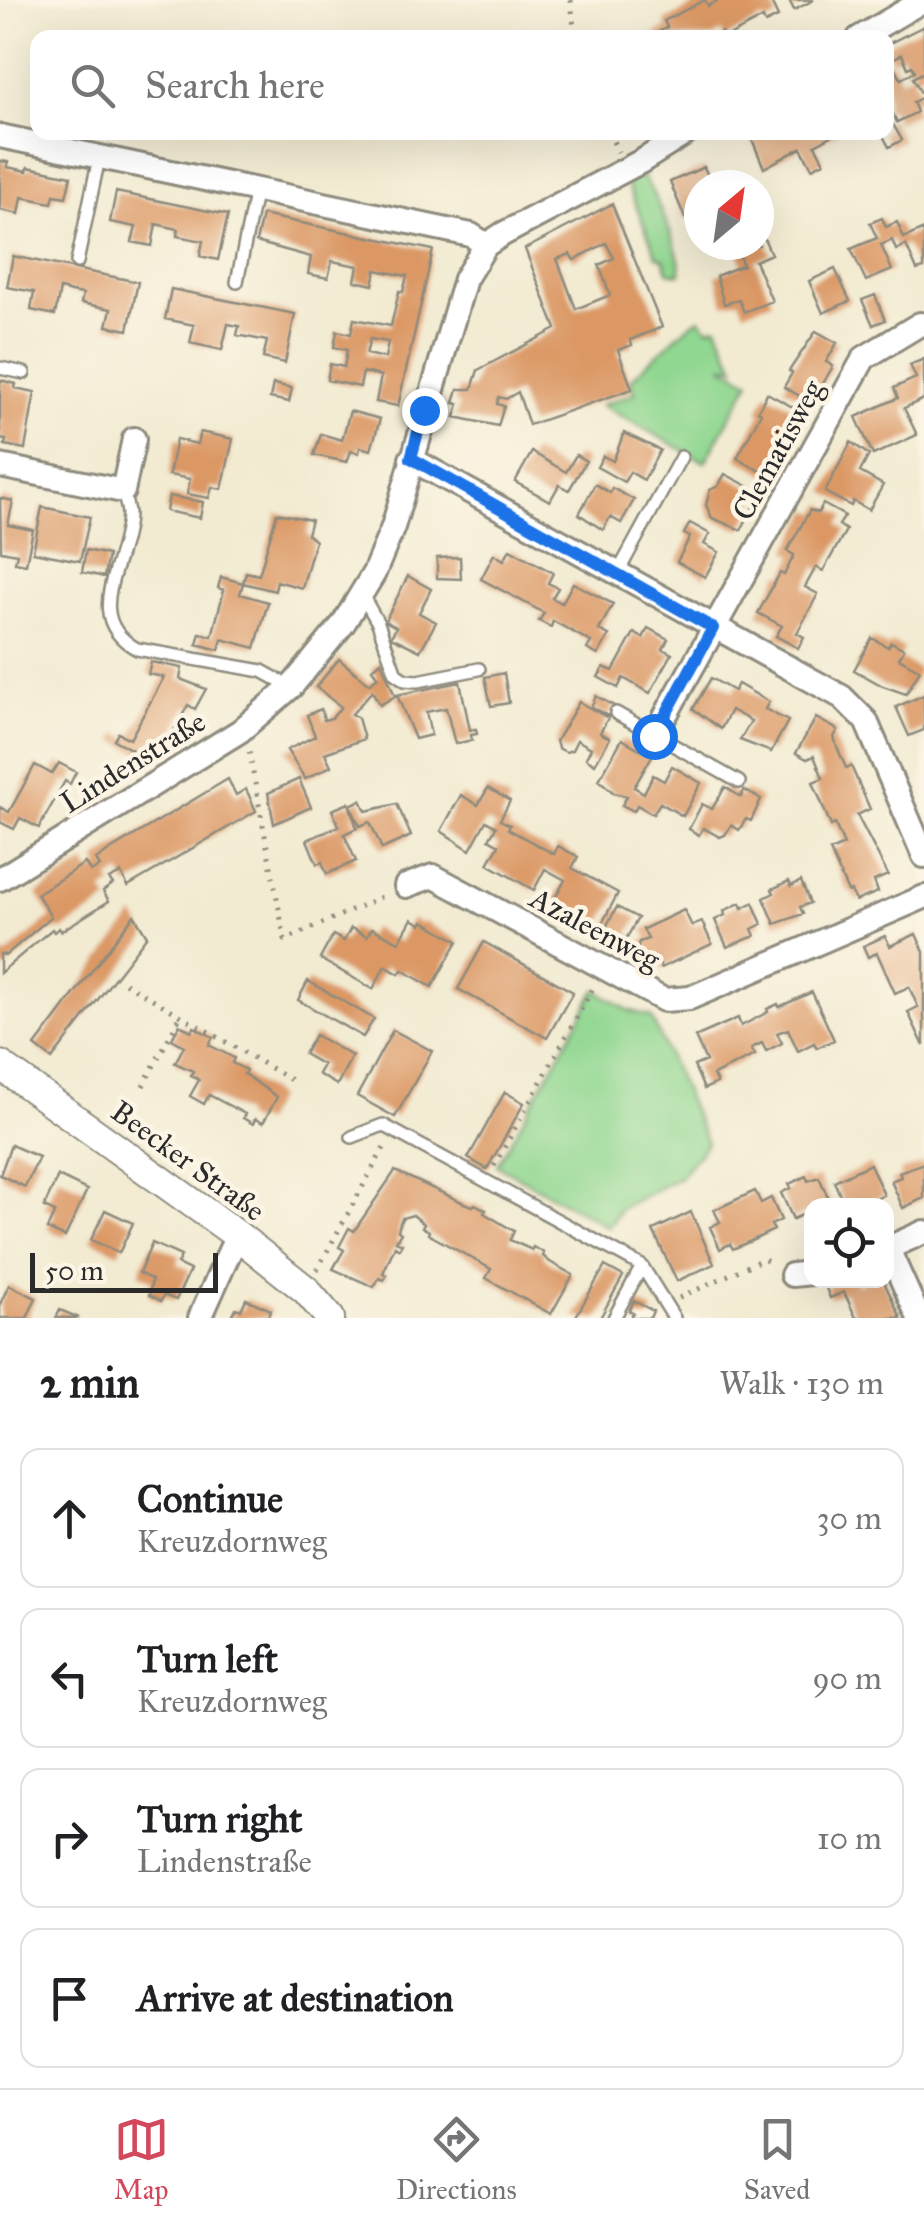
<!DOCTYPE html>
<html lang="en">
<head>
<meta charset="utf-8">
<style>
  :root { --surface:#fff; --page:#f6f6f6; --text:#202124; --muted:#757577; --line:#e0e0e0; --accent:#d1495b }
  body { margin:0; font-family:"IM FELL Great Primer",serif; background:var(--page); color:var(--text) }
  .controls { position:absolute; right:30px; bottom:30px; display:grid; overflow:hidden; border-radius:20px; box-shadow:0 10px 40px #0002 }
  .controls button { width:90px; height:90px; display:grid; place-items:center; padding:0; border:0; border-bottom:2px solid var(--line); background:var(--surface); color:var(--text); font:50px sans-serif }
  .compass { position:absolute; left:684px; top:170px; width:90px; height:90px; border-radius:50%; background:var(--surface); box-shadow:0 10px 40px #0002; rotate:29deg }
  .scale { position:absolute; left:30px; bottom:25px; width:188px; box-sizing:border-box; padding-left:10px; border:5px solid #2b2b2b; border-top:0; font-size:28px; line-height:35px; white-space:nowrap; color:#2b2b2b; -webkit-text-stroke:8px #fcf5e5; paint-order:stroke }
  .stop { position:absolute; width:30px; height:30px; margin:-22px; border:8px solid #1a73e8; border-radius:50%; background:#fff }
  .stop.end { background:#1a73e8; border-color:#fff; box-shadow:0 2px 10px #0008 }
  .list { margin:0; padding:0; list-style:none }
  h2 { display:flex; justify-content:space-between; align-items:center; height:130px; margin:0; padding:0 40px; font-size:42px }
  h2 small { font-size:32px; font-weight:400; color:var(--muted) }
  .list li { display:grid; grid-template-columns:65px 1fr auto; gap:30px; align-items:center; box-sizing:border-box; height:140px; margin:0 20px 20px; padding:0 20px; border:2px solid var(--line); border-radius:20px }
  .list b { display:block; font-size:38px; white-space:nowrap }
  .list p { margin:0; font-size:32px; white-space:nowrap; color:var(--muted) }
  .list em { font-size:32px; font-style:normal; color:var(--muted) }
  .icon { flex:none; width:55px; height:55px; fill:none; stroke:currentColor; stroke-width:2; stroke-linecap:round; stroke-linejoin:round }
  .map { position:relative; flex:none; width:924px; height:1318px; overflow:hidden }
  .search { position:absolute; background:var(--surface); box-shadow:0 10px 40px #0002; left:30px; right:30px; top:30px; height:110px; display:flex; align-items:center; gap:25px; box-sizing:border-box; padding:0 35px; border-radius:20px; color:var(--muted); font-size:38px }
  .sheet { height:770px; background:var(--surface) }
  nav { display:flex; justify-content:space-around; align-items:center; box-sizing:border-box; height:140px; border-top:2px solid var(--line); background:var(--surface); font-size:28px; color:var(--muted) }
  nav a { display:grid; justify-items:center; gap:5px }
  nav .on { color:var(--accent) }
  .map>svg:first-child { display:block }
  .green { fill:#90d791; stroke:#5e815e; stroke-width:2.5 }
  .building { fill:#db9865; fill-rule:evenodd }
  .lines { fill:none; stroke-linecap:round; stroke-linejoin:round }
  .service-casing { stroke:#8e8b7e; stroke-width:16 }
  .minor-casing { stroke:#8e8b7e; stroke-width:28 }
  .tertiary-casing { stroke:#8e8b7e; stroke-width:32 }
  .path { stroke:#8e8b7e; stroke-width:5; stroke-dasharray:2.5 8; stroke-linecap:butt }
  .service { stroke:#fff; stroke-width:11 }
  .minor { stroke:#fff; stroke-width:22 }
  .tertiary { stroke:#fff; stroke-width:28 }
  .route { stroke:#1a73e8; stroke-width:12 }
  .labels { text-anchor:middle; stroke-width:9; stroke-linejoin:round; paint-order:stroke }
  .street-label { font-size:30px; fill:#2b2b2b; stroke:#fcf5e5 }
</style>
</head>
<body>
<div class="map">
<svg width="924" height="1318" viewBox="0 0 924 1318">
  <rect width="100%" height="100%" fill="#fcf5e5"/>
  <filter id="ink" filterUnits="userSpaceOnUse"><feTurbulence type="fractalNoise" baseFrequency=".01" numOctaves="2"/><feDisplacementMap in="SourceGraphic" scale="20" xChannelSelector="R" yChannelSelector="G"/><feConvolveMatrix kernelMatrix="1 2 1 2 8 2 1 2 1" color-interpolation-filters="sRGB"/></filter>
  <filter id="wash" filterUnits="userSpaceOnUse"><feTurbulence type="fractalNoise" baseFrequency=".0048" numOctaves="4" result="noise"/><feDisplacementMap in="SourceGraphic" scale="40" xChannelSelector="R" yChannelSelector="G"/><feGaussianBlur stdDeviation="2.25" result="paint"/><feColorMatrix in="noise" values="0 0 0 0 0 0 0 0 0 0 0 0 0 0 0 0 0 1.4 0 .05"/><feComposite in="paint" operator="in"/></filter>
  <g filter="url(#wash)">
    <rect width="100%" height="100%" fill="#f2ebd2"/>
    <!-- green -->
    <path class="green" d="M 640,174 C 653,188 683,255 680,274 L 668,272 L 664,259 L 657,256 L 628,187 L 629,178 Z
      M 700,319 L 708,328 L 717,326 L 735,367 L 722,366 L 750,381 L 705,462 L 601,405 L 635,393 L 631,379 L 690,324 Z
      M 596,990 L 628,1010 L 651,1017 L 707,1143 L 681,1176 L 620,1209 L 609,1227 L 497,1165 Z"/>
    <g id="blocks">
      <!-- building -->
      <path class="building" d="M 705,0 L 708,6 L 719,0 L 770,0 L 778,17 L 765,23 L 763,18 L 725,38 L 721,32 L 711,38 L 647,38 L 667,27 L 664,21 Z
        M 789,0 L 814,0 L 794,10 Z
        M 924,26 L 924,72 L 913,78 L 923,97 L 913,102 L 917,112 L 897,122 L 890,108 L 886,110 L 886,65 L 892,62 L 901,79 L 915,71 L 912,66 L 908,68 L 902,54 L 891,60 L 886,45 Z
        M 890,119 L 902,140 L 889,147 L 881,132 L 886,132 L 886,121 Z
        M 749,132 L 839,132 L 815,145 L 824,162 L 812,168 L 801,148 L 764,168 Z
        M 0,161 L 8,162 L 7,167 L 27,171 L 28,167 L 71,176 L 66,197 L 54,195 L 52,203 L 22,197 L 19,214 L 0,210 Z
        M 704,167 L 712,185 L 699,185 L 699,212 L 685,218 L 670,182 Z
        M 116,192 L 228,215 L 218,260 L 200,256 L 203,241 L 177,236 L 178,229 L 156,224 L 152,246 L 132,242 L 136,227 L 110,222 Z
        M 612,204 L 662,327 L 630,340 L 632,345 L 618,350 L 632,389 L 529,425 L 518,392 L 506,399 L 499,397 L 497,404 L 504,406 L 498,426 L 455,417 L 459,404 L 454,403 L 458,389 L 472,389 L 478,370 L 556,329 L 525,249 ZM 606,243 L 614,258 L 599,265 L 610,295 L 576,309 L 557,259 L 570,254 L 574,260 Z
        M 262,215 L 433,250 L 398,406 L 376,402 L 381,376 L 363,372 L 360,387 L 327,380 L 330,364 L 344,367 L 347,350 L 334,347 L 337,331 L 351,334 L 354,319 L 391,326 L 399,291 L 403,292 L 407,276 L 376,270 L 373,285 L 355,281 L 358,266 L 332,261 L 328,278 L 308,274 L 311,257 L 256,242 ZM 370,339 L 388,342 L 385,358 L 366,354 Z
        M 882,218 L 886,227 L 897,222 L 904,238 L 924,229 L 924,268 L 917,270 L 906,245 L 896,250 L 892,240 L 881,245 L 892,270 L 866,281 L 851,249 L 877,238 L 870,223 Z
        M 764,238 L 771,254 L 755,261 L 772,301 L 744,312 L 739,300 L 724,304 L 716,276 L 743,265 L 736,249 L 759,245 L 759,240 Z
        M 13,256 L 138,282 L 128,330 L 107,326 L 111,309 L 81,303 L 83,294 L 71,292 L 60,289 L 55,315 L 31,310 L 34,292 L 7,287 Z
        M 835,269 L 850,301 L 823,313 L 809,281 Z
        M 171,289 L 295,314 L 285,363 L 263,358 L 267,341 L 237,335 L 239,326 L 228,324 L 222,350 L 190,343 L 194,325 L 165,319 Z
        M 875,295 L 885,320 L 873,325 L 862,300 Z
        M 816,331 L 837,343 L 826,362 L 833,366 L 812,403 L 784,387 L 792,373 L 789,371 Z
        M 924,359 L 924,399 L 904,408 L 917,435 L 873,455 L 856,417 L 898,398 L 894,388 L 916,378 L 910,365 Z
        M 0,380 L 16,384 L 15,388 L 35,392 L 25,449 L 5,445 L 6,440 L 0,439 Z
        M 273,384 L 292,388 L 289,402 L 270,398 Z
        M 767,393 L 798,410 L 788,428 L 796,432 L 771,477 L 737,458 L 761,413 L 758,411 Z
        M 350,411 L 380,419 L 371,450 L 360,447 L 359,453 L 351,451 L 347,462 L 314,455 L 321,434 L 342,440 Z
        M 200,432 L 233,439 L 222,489 L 212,487 L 209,498 L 187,494 L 190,479 L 169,475 L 176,439 L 197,444 Z
        M 624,433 L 660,450 L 644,480 L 630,472 L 624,482 L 597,467 L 603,456 L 613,461 Z
        M 851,442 L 869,455 L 860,472 L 883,485 L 869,510 L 853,501 L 851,506 L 825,492 Z
        M 532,452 L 566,472 L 576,455 L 586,461 L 569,490 L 559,485 L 550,501 L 515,482 Z
        M 725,474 L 755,490 L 749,500 L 755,504 L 741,530 L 712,518 L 706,505 L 710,490 L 718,486 Z
        M 595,484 L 610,493 L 612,488 L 634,500 L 621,523 L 610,517 L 603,530 L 579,514 Z
        M 169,496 L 203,502 L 200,518 L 166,511 Z
        M 0,498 L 13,501 L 8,525 L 33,530 L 26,564 L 15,562 L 17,554 L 1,551 Z
        M 823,504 L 845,516 L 839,525 L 846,530 L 823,571 L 816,567 L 805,587 L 818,594 L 797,633 L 804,637 L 798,648 L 776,636 L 782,626 L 758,613 L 780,573 L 784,575 L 794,555 L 787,551 L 810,510 L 818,513 Z
        M 42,507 L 90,517 L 80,561 L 33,552 Z
        M 277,513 L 311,520 L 307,534 L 315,541 L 302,588 L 277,581 L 275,591 L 243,583 L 240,594 L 268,602 L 255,648 L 222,639 L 219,650 L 197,644 L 200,633 L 212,636 L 224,590 L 218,588 L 221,577 L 243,583 L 246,572 L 259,575 Z
        M 690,523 L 710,534 L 704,544 L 719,552 L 705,577 L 677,562 L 690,537 L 684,534 Z
        M 510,549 L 553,573 L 548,583 L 558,588 L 552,598 L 562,603 L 573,583 L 613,604 L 599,630 L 609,635 L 598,655 L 587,649 L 591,642 L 553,621 L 551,627 L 539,621 L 544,613 L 481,579 L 494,554 L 504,560 Z
        M 86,550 L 108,555 L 104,577 L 82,572 Z
        M 460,557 L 461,579 L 437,578 L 437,558 Z
        M 408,576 L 431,589 L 419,613 L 436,622 L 420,651 L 391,637 L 396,627 L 385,621 Z
        M 648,628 L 668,639 L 663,649 L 672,654 L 650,693 L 623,678 L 618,688 L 598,677 L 604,667 L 613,671 L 634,633 L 643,638 Z
        M 872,638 L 888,647 L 891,642 L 904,649 L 899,658 L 920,670 L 906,694 L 883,686 L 854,670 Z
        M 339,659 L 369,684 L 378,677 L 372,669 L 381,661 L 395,696 L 380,705 L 372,691 L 352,714 L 358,718 L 364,739 L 325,753 L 331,766 L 305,779 L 287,750 L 315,736 L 307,715 L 321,709 L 324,720 L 332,718 L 341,707 L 316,687 Z
        M 151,662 L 182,668 L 180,679 L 206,689 L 195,709 L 188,705 L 162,752 L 150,746 L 144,756 L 114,740 L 118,733 L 130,739 L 164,677 L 148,674 Z
        M 504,673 L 509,703 L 491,706 L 485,677 Z
        M 711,678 L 734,691 L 738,684 L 769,702 L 765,709 L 788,721 L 771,752 L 740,740 L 751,721 L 731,710 L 721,729 L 693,709 Z
        M 460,682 L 470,730 L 476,729 L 477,734 L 471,735 L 472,740 L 455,744 L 446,708 L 426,712 L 431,735 L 415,739 L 397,695 Z
        M 924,695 L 924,730 L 909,736 L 896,707 Z
        M 596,696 L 614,706 L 608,716 L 591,707 Z
        M 579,702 L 608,718 L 600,733 L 610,738 L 595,764 L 586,758 L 591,748 L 577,740 L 572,750 L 566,752 L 558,748 L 556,741 Z
        M 816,718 L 838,730 L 834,737 L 837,747 L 846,768 L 851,766 L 870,809 L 857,815 L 888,875 L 874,881 L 878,892 L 856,901 L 851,891 L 848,892 L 830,851 L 844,845 L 835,824 L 831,826 L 813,782 L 823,778 L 814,756 L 807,759 L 796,753 Z
        M 622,739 L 652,756 L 634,787 L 644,793 L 653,775 L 664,781 L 672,766 L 701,783 L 683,816 L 660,803 L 653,814 L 637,805 L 634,811 L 622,805 L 627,796 L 614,793 L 599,780 Z
        M 59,763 L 76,772 L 70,784 L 65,781 L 39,828 L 20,818 L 14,829 L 0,822 L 0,807 L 9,812 L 35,765 L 52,774 Z
        M 228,779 L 236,795 L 246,789 L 256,811 L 128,886 L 121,873 L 109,879 L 113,884 L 103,891 L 109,901 L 61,931 L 59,928 L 54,932 L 52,929 L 0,973 L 0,954 L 6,955 L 51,917 L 37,894 L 85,863 L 91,872 L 100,866 L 96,860 L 110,850 Z
        M 299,779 L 311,807 L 274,824 L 268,793 Z
        M 725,787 L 741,797 L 744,790 L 761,799 L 751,821 L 746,819 L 739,830 L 731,825 L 725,835 L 720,837 L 703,828 L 699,835 L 689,829 L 702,804 L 712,809 Z
        M 488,788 L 510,801 L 500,820 L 510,825 L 508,829 L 554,854 L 558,846 L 578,857 L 572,868 L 618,893 L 600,927 L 553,901 L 565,880 L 545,869 L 534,890 L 488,864 L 499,845 L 489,839 L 496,827 L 486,821 L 470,850 L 441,831 L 461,795 L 478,805 Z
        M 361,800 L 366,811 L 397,804 L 411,836 L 382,849 L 370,822 L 360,826 L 350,805 Z
        M 349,803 L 357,828 L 344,834 L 356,861 L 327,874 L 322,862 L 317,864 L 307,840 L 339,826 L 332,810 Z
        M 789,881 L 791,886 L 801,881 L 810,903 L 800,907 L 803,914 L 775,924 L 764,898 L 774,893 L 772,889 Z
        M 740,903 L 742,908 L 753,903 L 762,924 L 752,929 L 755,936 L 727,947 L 715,920 L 725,915 L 724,911 Z
        M 617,907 L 638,918 L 626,939 L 606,927 Z
        M 684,910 L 692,926 L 702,922 L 712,944 L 661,968 L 657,958 L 649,962 L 641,959 L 637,949 L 639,942 L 648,939 L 643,929 Z
        M 134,915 L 147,936 L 52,1059 L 35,1046 Z
        M 412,919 L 421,924 L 423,921 L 458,941 L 432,987 L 402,970 L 399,974 L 385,966 L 373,989 L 320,959 L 333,935 L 344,941 L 351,928 L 367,936 L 372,928 L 399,942 Z
        M 916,934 L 924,952 L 924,1046 L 908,1012 L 918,1007 L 909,987 L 895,993 L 877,953 L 868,957 L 863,946 L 885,936 L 890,946 Z
        M 484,942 L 573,992 L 547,1038 L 458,989 Z
        M 308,981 L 374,1019 L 363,1037 L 298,1000 Z
        M 812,992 L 834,1040 L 817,1048 L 814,1043 L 798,1051 L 788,1029 L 777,1033 L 782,1043 L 766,1051 L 762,1043 L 751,1048 L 755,1055 L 713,1075 L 717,1083 L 704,1089 L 694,1066 L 706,1061 L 695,1037 L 738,1018 L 741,1026 L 768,1012 L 767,1009 L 778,1004 L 779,1007 Z
        M 179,1025 L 192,1031 L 194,1027 L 213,1037 L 209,1045 L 234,1058 L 232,1063 L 246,1070 L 244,1074 L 277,1097 L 263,1123 L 255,1119 L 253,1124 L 243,1118 L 245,1114 L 209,1095 L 204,1104 L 190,1096 L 199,1080 L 191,1075 L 193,1071 L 175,1063 L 184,1046 L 172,1039 Z
        M 393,1030 L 432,1051 L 395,1117 L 357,1096 Z
        M 315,1035 L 352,1056 L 337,1085 L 318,1074 L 323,1065 L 304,1054 Z
        M 505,1092 L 524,1103 L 487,1169 L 468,1158 Z
        M 11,1145 L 39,1157 L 25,1187 L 0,1175 Z
        M 924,1163 L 924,1198 L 903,1208 L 891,1181 L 901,1177 L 899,1172 Z
        M 870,1164 L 884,1195 L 874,1200 L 877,1206 L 845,1206 L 834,1181 Z
        M 395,1171 L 464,1203 L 473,1206 L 475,1204 L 486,1210 L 484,1213 L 514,1231 L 510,1240 L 532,1250 L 533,1247 L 544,1253 L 543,1256 L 550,1262 L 573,1275 L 551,1314 L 486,1278 L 491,1269 L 428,1234 L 429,1231 L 422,1227 L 424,1224 L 413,1215 L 402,1218 L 400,1223 L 398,1231 L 401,1233 L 396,1241 L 402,1244 L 399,1249 L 395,1246 L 383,1273 L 387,1275 L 384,1280 L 379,1278 L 374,1287 L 333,1269 L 344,1250 L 339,1247 L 349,1228 L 354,1231 Z
        M 58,1176 L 87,1190 L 65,1237 L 47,1229 L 55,1212 L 44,1207 Z
        M 806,1176 L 808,1181 L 819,1177 L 832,1206 L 811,1206 L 811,1211 L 793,1219 L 781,1193 L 791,1188 L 789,1184 Z
        M 755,1191 L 761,1203 L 771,1198 L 781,1220 L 771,1225 L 774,1230 L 753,1240 L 733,1249 L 730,1244 L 720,1249 L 710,1227 L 720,1222 L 714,1210 Z
        M 105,1210 L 133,1223 L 119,1253 L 91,1240 Z
        M 691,1212 L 714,1264 L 677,1281 L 653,1230 Z
        M 152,1243 L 181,1256 L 177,1264 L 190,1270 L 176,1300 L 164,1295 L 161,1301 L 149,1295 L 152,1280 L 139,1273 Z
        M 605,1266 L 623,1276 L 600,1318 L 575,1318 Z
        M 842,1280 L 855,1280 L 857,1285 L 866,1280 L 883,1280 L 901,1318 L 856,1318 L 844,1292 L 830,1298 L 826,1288 Z
        M 9,1285 L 36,1298 L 27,1318 L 0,1318 L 0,1304 Z
        M 246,1299 L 271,1310 L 267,1318 L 231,1318 L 236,1308 L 241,1310 Z
        M 634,1301 L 653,1311 L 650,1318 L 630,1318 L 633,1313 L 629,1311 Z
        M 60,1310 L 79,1318 L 56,1318 Z"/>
    </g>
  </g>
  <g filter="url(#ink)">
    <use href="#blocks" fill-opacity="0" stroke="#8e8b7e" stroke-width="2.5"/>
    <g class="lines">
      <defs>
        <path id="service" d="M 77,262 L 99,158
          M 237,282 L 256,189
          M 0,368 L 24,373
          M 123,491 C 124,498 128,507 128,514 C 127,563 79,617 137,649 L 262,671 L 291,687
          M 617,574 L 681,457
          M 362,595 L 378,623 L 396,674 L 405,680 L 418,681 L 479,669
          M 616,713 L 739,782
          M 352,1137 L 383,1125 L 642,1266 L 674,1318
          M 614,1318 L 642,1266"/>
        <path id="minor" d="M 859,38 L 924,0
          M 0,136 L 471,235 L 486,245
          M 411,459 L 842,697 L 866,721 L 924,856
          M 0,466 L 123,491 L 134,439
          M 654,736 L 864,358 L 920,324
          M 0,879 L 240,731 L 291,687 L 343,624 L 374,573 L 393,527 L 465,279 L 486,245 L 503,234 L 642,161 L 688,132
          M 406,886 L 433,876 L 664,1000 L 690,998 L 924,897
          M 886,1249 L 924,1232
          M 888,1249 L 919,1318
          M 792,1275 L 812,1273
          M 200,1318 L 237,1235"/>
        <path id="tertiary" d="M 0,1065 L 237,1235 L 306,1290 L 330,1318"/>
      </defs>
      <!-- service casing -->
      <use href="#service" class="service-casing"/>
      <!-- minor casing -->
      <use href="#minor" class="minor-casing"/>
      <!-- tertiary casing -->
      <use href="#tertiary" class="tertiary-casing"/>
      <!-- path -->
      <path class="path" d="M 571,0 L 575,38
        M 609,132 L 618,152
        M 249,752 L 285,940 L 388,894
        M 125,983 L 291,1080
        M 143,1086 L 181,1015
        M 494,1166 L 593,988
        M 317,1270 L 386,1144
        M 679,1298 L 763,1259 L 773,1264"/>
      <!-- service -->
      <use href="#service" class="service"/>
      <!-- minor -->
      <use href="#minor" class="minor"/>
      <!-- tertiary -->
      <use href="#tertiary" class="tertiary"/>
    </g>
  </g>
  <g class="lines" filter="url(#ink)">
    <!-- route -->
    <path class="route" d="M 424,410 L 411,458 L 713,628 L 654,736"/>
  </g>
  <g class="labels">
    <!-- street labels -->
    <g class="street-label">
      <text transform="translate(778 450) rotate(-61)" y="10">Clematisweg</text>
      <text transform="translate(133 762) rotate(-32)" y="10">Lindenstraße</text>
      <text transform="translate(595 929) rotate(28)" y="10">Azaleenweg</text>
      <text transform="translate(188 1161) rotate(36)" y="10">Beecker Straße</text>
    </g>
  </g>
</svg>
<div class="controls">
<button><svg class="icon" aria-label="locate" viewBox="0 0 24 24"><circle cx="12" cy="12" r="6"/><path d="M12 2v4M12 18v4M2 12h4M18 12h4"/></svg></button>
</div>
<svg class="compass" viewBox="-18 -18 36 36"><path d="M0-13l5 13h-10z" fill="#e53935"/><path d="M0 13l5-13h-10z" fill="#757577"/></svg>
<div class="scale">50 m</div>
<div class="stop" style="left:654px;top:736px"></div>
<div class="stop end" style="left:424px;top:410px"></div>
<div class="search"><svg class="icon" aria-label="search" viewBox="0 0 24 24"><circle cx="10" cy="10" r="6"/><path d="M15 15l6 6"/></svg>Search here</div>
</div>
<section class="sheet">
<h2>2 min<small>Walk · 130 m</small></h2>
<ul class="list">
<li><svg class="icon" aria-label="ahead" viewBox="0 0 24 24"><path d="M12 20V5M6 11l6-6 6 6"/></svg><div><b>Continue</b><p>Kreuzdornweg</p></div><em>30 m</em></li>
<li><svg class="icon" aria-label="left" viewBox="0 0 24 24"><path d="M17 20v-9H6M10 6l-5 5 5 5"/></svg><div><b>Turn left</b><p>Kreuzdornweg</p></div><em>90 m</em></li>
<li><svg class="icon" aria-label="right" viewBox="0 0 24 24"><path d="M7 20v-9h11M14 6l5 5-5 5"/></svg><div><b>Turn right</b><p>Lindenstraße</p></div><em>10 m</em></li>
<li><svg class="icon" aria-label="arrive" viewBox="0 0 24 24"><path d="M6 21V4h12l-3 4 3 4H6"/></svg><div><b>Arrive at destination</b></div></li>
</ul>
</section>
<nav>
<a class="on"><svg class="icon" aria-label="map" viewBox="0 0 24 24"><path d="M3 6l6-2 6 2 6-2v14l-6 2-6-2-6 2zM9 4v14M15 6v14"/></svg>Map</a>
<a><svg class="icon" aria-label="directions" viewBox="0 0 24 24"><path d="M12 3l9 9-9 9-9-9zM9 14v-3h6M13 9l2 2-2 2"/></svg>Directions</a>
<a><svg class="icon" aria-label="saved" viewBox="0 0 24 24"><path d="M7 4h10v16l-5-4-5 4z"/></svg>Saved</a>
</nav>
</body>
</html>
